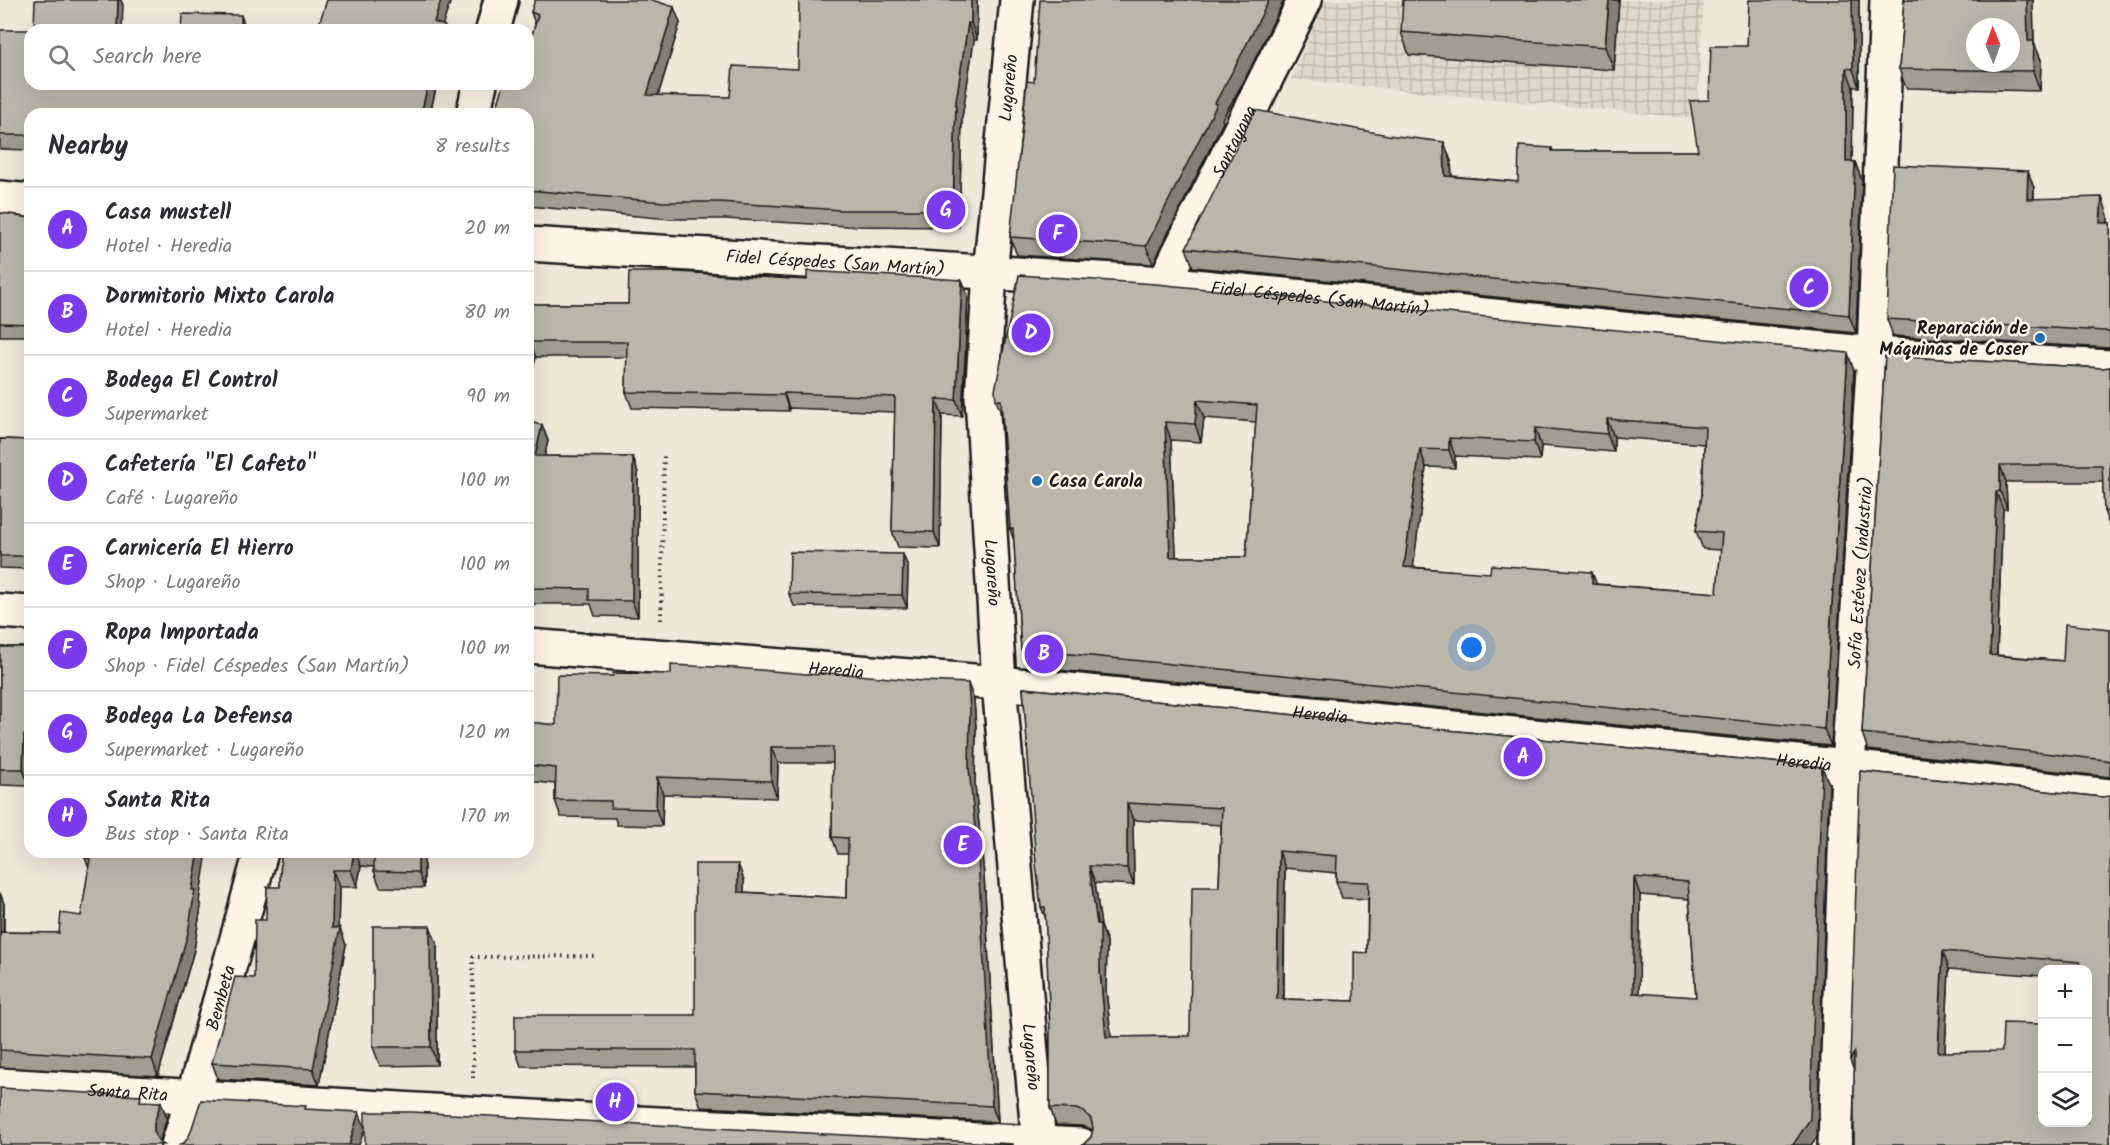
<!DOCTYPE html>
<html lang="en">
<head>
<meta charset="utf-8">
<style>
  :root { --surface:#fff; --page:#f7f7f7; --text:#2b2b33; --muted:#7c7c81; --line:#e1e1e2; --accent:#7c3aed }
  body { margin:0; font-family:Kalam,sans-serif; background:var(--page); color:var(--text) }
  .controls { position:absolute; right:18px; bottom:18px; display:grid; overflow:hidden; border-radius:12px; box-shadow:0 6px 24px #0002 }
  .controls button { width:54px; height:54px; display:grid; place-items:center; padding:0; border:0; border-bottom:2px solid var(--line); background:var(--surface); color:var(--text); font:30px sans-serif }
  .compass { position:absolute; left:1966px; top:18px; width:54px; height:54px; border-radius:50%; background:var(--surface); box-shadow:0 6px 24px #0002; rotate:359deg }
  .you { position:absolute; left:1472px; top:648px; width:21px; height:21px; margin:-15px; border:4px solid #fff; border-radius:50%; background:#1a73e8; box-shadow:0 0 0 9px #1a73e833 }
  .badge { display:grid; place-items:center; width:39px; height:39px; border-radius:50%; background:var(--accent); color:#fff; font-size:20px; font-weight:700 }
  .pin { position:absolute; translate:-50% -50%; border:3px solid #fff; box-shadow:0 2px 6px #0006 }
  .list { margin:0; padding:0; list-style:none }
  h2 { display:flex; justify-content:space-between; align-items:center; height:78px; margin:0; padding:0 24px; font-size:26px }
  h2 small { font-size:20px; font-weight:400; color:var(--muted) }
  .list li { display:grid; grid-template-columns:39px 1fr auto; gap:18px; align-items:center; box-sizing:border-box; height:84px; padding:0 24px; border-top:2px solid var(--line) }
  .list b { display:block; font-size:22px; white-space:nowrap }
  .list p { margin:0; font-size:20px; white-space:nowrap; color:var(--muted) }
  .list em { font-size:20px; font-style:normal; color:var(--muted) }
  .icon { flex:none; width:33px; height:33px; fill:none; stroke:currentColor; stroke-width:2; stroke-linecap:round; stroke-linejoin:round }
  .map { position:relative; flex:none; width:2110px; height:1145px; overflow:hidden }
  .search { position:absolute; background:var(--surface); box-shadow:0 6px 24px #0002; left:24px; top:24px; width:510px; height:66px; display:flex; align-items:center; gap:15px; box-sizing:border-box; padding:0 21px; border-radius:18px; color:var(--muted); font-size:22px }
  .panel { position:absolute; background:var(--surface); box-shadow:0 6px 24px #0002; left:24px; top:108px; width:510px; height:750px; border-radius:18px }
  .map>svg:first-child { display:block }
  .industrial { fill:url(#industrial-grid) }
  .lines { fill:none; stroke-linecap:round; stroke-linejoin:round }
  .street-casing { stroke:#1c1c1c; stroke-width:38 }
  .secondary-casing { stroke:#1c1c1c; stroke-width:38 }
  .path { stroke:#1c1c1c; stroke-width:4; stroke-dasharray:1.5 4.5; stroke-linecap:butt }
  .street { stroke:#fcf5e5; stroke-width:33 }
  .secondary { stroke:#fcf5e5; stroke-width:33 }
  .wall { fill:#a09d92; stroke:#1c1c1c; stroke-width:1.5; fill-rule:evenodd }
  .shaded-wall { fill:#827f77; stroke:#1c1c1c; stroke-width:1.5 }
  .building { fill:#bab6aa; stroke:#1c1c1c; stroke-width:1.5; fill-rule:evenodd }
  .poi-dot { fill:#1f6fb2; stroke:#fcf5e5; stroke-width:2 }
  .labels { text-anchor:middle; stroke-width:5; stroke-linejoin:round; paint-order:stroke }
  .street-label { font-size:18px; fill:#1c1c1c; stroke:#fcf5e5 }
  .poi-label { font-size:18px; font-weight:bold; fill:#1c1c1c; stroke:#fcf5e5; text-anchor:end }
</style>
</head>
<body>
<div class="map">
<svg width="2110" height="1145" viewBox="0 0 2110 1145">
  <defs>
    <pattern id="industrial-grid" width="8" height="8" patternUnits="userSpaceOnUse" patternTransform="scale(1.5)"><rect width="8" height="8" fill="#ded9cb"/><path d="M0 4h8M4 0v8" fill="none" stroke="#bebaae"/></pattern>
  </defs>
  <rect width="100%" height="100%" fill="#eee8d9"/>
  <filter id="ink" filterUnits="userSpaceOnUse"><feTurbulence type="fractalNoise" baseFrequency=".0167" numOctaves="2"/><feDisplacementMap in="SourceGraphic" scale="12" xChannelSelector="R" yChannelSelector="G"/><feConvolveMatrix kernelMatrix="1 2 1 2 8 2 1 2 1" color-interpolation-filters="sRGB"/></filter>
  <g filter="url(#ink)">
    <!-- industrial -->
    <path class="industrial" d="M 1326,0 L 1704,0 L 1696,119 L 1291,79 Z"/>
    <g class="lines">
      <defs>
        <g id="street">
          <path d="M 493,30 L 501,0"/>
          <path d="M 473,114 L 480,84"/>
          <path id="s1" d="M 990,273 L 1017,0"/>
          <path id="s2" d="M 1164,283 L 1305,0"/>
          <path d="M 0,611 L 30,613"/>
          <path id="s3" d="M 528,646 L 999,683 L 1848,767 L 2110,796"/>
          <path id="s4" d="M 193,1098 L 261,852"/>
          <path id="s5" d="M 1835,1145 L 1848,767 L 1874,354 L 1887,0"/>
        </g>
        <g id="secondary">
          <path d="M 0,198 L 30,201"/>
          <path id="s6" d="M 528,244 L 1164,283 L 1874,354 L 2110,367"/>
          <path id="s7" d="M 990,273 L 982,397 L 999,683 L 1039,1145"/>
          <path id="s8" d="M 0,1085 L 617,1122 L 1081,1145"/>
          <path d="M 178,1145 L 193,1098"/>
        </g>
      </defs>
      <!-- street casing -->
      <use href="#street" class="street-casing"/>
      <!-- secondary casing -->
      <use href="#secondary" class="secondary-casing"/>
      <!-- path -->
      <path class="path" d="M 661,620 L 664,453
        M 473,1078 L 473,957 L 597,956"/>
      <!-- street -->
      <use href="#street" class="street"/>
      <!-- secondary -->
      <use href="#secondary" class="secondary"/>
    </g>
    <!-- wall -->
    <path class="wall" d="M 977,0 L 977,40 L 974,40 L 962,118 L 959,227 L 847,226 L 725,219 L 670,219 L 528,206 L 528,84 L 535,24 L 531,12 L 680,23 L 658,96 L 730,97 Z
      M 1619,0 L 1614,70 L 1409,55 L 1401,32 Z
      M 1859,0 L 1859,87 L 1853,87 L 1852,162 L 1855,162 L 1862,181 L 1856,333 L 1193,267 L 1186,248 L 1451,161 L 1452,176 L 1518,182 L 1552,148 L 1553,151 L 1698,151 L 1709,100 L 1747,46 Z
      M 1904,0 L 2033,0 L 2034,43 L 2041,60 L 2040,91 L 1906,88 L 1899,69 Z
      M 0,30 L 437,84 L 430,114 L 30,114 L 30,150 L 0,149 Z
      M 1244,81 L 1222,119 L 1223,122 L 1153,264 L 1017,255 L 1010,237 L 1034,82 Z
      M 2034,188 L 2034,199 L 2108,215 L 2108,223 L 2110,223 L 2110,348 L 1893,336 L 1887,319 Z
      M 0,213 L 30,218 L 30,336 L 0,336 Z
      M 807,280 L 962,280 L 968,296 L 962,416 L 942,415 L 940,548 L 898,547 L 892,531 L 895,412 L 789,408 L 789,411 L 632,408 L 626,392 L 627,357 L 536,357 L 528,387 L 528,304 L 628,304 Z
      M 1885,356 L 2103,368 L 2110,367 L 2110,527 L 2104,511 L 2103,482 L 2006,482 L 2007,509 L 2003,509 L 1997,655 L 2063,661 L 2110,629 L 2110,777 L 1868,750 L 1862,733 Z
      M 1854,371 L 1831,746 L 1027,667 L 1021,649 L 1014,541 L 1010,529 L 1003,418 L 996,400 ZM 1204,418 L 1256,422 L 1246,557 L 1176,557 L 1171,440 L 1201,442 ZM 1614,437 L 1704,444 L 1702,495 L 1696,531 L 1703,549 L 1721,550 L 1717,593 L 1596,584 L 1413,567 L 1426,467 L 1455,468 L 1455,456 L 1540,460 L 1541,446 L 1614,452 Z
      M 528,422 L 542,425 L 548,441 L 544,456 L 633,457 L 638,473 L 638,617 L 595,616 L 591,604 L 528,604 Z
      M 0,439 L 30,440 L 30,569 L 0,568 Z
      M 908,567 L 907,608 L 794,606 L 789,594 Z
      M 0,647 L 30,647 L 30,751 L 29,786 L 0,785 Z
      M 1023,688 L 1822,767 L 1829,784 L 1817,1137 L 1811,1145 L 1081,1145 L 1083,1145 L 1091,1137 L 1093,1131 L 1091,1129 L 1082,1126 L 1056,1125 L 1050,1108 L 1050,1031 L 1046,919 L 1041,907 ZM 1133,820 L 1221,825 L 1219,887 L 1190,1036 L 1111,1037 L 1106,990 L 1107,942 L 1101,926 L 1095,883 L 1134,885 ZM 1285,868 L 1336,873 L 1336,881 L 1342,898 L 1368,899 L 1367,953 L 1354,1001 L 1284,999 ZM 1640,895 L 1689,899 L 1696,997 L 1639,994 Z
      M 974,700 L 976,728 L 975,785 L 984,875 L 998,1122 L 701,1107 L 695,1091 L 695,1067 L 521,1066 L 515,1050 L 695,1015 L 744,880 L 744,892 L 847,898 L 848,854 L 838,854 L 832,837 L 833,763 L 778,763 L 777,798 L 663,794 L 662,826 L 617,825 L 615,818 L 561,817 L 555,800 L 555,784 L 528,781 L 528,722 L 556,725 Z
      M 1860,771 L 2102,797 L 2110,1145 L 1854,1145 ZM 1949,969 L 2043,976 L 2043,969 L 2088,969 L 2088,1122 L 1945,1052 Z
      M 86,852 L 199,902 L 201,906 L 194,950 L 158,1076 L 0,1067 L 0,893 L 4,904 L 4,932 L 59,933 L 81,916 L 89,868 L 85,858 Z
      M 281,852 L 424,852 L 424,888 L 380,887 L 374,871 L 374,867 L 361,866 L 357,887 L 339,887 L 338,928 L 346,945 L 319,1085 L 218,1079 L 212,1063 L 254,978 L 266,920 L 280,887 Z
      M 437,944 L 437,1065 L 380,1066 L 373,1047 Z"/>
    <!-- shaded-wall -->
    <path class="shaded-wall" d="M 118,0 L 121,0 L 123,5 L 122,30 L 117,30 Z
      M 441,0 L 451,0 L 441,30 L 434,22 Z
      M 971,0 L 977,0 L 977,40 L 971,23 Z
      M 1269,0 L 1284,0 L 1244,81 L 1222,119 L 1223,122 L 1153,264 L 1146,246 L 1215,103 Z
      M 1609,0 L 1619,0 L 1614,70 L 1605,47 Z
      M 1852,0 L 1859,0 L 1859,87 L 1853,69 Z
      M 2027,0 L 2033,0 L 2034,43 L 2041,60 L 2040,91 L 2033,71 L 2028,41 Z
      M 674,7 L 680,23 L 653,112 L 647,95 Z
      M 241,15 L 246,29 L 246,30 L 241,30 Z
      M 968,23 L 974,40 L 962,118 L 959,227 L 953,210 L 956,101 Z
      M 1846,68 L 1853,87 L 1852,180 L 1846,162 Z
      M 428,84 L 437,84 L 430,114 L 421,114 Z
      M 1444,142 L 1451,161 L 1452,194 L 1445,176 Z
      M 1855,162 L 1862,181 L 1856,333 L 1849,315 Z
      M 2028,171 L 2034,188 L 2033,216 L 2027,199 Z
      M 2102,197 L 2108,215 L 2107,240 L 2100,223 Z
      M 962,280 L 968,296 L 962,416 L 956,400 Z
      M 530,342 L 536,357 L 528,387 L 528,350 Z
      M 1848,353 L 1854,371 L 1831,746 L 1824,729 Z
      M 784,393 L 789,408 L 789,411 L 784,395 Z
      M 936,399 L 942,415 L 940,548 L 934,532 Z
      M 1197,400 L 1204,418 L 1201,442 L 1195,424 Z
      M 1607,419 L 1614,437 L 1614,452 L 1607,434 Z
      M 1165,422 L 1171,440 L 1177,575 L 1170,557 Z
      M 542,425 L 548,441 L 541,472 L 535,456 Z
      M 1535,428 L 1541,446 L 1540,460 L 1534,442 Z
      M 1449,438 L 1455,456 L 1455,468 L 1449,450 Z
      M 1420,449 L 1426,467 L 1411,585 L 1404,567 Z
      M 633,457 L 638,473 L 638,617 L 632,601 Z
      M 2000,465 L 2006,482 L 2007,509 L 2000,491 Z
      M 1996,492 L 2003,509 L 1996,672 L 1990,655 Z
      M 903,554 L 908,567 L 907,608 L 902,595 Z
      M 1592,572 L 1599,590 L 1592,584 Z
      M 968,683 L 974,700 L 976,728 L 975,785 L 984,875 L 998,1122 L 992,1106 L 969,768 Z
      M 24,735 L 30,751 L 29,786 L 23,769 Z
      M 771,747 L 778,763 L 777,798 L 771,781 Z
      M 1822,767 L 1829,784 L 1817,1137 L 1811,1145 L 1793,1145 Z
      M 657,777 L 663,794 L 662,826 L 656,809 Z
      M 1127,803 L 1133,820 L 1134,885 L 1127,868 Z
      M 1279,851 L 1285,868 L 1283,1016 L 1277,999 Z
      M 199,852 L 207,852 L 199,902 L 201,906 L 194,950 L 158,1076 L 152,1059 L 192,890 Z
      M 354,852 L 355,852 L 361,866 L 357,887 L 351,870 Z
      M 418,852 L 424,852 L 424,888 L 418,872 Z
      M 738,864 L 744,880 L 744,909 L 738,892 Z
      M 1089,866 L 1095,883 L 1101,926 L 1107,942 L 1106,990 L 1113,1055 L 1106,1037 L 1100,972 L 1097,924 Z
      M 333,870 L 339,887 L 338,937 L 340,928 L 346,945 L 319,1085 L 313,1069 L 332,928 Z
      M 1634,877 L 1640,895 L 1639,1011 L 1633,993 Z
      M 0,893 L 4,904 L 3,948 L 0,938 Z
      M 430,926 L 437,944 L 437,1065 L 431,1047 Z
      M 1943,951 L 1949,969 L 1944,1069 L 1938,1052 Z
      M 1854,1053 L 1856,1077 L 1850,1060 Z
      M 161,1102 L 167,1118 L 160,1139 L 160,1145 L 154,1132 L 154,1123 Z
      M 359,1112 L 365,1128 L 359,1145 L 349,1145 Z"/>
    <!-- building -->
    <path class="building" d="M 35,0 L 118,0 L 117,29 L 158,30 L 34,30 Z
      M 327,0 L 441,0 L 434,22 L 445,26 L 444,30 L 317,30 Z
      M 535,0 L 652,0 L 674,7 L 647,95 L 730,97 L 733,66 L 798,69 L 799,0 L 971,0 L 971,23 L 968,23 L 956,101 L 953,210 L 841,210 L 719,202 L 664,202 L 528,190 L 528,114 L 495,114 L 504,84 L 528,84 L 528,48 L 538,15 L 531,12 Z
      M 1040,0 L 1269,0 L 1237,63 L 1215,103 L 1217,104 L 1146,246 L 1010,237 L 1027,81 L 1034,82 Z
      M 1403,0 L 1609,0 L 1605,47 L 1401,32 Z
      M 1749,0 L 1852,0 L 1853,69 L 1846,68 L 1846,162 L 1855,162 L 1849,315 L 1186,248 L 1255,110 L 1388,135 L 1444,142 L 1445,176 L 1518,182 L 1519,146 L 1552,148 L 1552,151 L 1698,151 L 1690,101 L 1709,100 L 1711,46 L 1747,46 Z
      M 1904,0 L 2027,0 L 2028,41 L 2034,41 L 2033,71 L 1899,69 ZM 1975,27 L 2011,27 L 2011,63 L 1975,63 Z
      M 182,14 L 241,15 L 241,30 L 181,30 Z
      M 0,30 L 30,30 L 30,84 L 428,84 L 421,114 L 30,114 L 30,135 L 0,135 Z
      M 1893,165 L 2028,171 L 2027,199 L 2102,197 L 2100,223 L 2110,223 L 2110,333 L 2105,331 L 1887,319 Z
      M 0,213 L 17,215 L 17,216 L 30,218 L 30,324 L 0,323 Z
      M 807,271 L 962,280 L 956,400 L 936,399 L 934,532 L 892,531 L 895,397 L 784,393 L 784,395 L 626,392 L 627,342 L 530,342 L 528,350 L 528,304 L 628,304 L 629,272 L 679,272 L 807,280 Z
      M 1019,275 L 1156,284 L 1848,353 L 1824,729 L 1021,649 L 1013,529 L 1010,529 L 1001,400 L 996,400 L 995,390 ZM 1197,400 L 1257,405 L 1246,557 L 1170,557 L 1165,422 L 1195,424 ZM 1607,419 L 1705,427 L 1702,495 L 1696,531 L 1722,533 L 1717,593 L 1592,584 L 1592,572 L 1491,565 L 1490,573 L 1404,567 L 1420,449 L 1449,450 L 1449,438 L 1534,442 L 1535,428 L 1607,434 Z
      M 1885,356 L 2103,368 L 2110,367 L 2110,512 L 2104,511 L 2102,465 L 2000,465 L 2000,491 L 1996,492 L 1990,655 L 2063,661 L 2065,624 L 2110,629 L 2110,762 L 2106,760 L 1862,733 Z
      M 528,422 L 542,425 L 535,456 L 633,457 L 632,601 L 589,600 L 589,589 L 528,588 Z
      M 0,439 L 30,440 L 30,556 L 0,556 Z
      M 790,552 L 903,554 L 902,595 L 789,594 Z
      M 0,647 L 30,647 L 30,735 L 24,735 L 23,769 L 0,769 Z
      M 671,665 L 736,668 L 818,675 L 818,673 L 847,674 L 922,681 L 968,683 L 970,711 L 969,768 L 978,859 L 992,1106 L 695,1091 L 695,1050 L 515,1050 L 515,1015 L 695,1015 L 695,864 L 738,864 L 738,892 L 847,898 L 848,838 L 832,837 L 833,747 L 771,747 L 771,781 L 657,777 L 656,809 L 611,808 L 611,801 L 555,800 L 556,768 L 528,765 L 528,722 L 556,725 L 557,675 L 613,676 L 613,673 L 671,674 Z
      M 1023,688 L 1822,767 L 1810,1119 L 1793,1145 L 1081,1145 L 1083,1145 L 1091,1137 L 1093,1128 L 1091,1119 L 1084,1112 L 1076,1109 L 1050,1108 L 1050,1031 L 1045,907 L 1041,907 L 1036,864 ZM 1127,803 L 1222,808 L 1219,887 L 1192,887 L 1190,1036 L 1106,1037 L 1100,972 L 1100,924 L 1097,924 L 1089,866 L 1127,868 ZM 1279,851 L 1337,856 L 1336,881 L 1369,882 L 1367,953 L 1354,952 L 1354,1001 L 1277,999 ZM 1634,877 L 1688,882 L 1696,997 L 1633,993 Z
      M 1860,771 L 2102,797 L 2110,796 L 2110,1145 L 1854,1145 L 1854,1053 L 1850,1060 ZM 1943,951 L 2080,962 L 2080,969 L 2088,969 L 2088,1122 L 2043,1122 L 2043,1024 L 2003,1023 L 2002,1051 L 1938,1052 Z
      M 86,852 L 199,852 L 192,890 L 195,890 L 188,933 L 152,1059 L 0,1050 L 0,932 L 59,933 L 61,913 L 81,916 L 90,859 L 85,858 Z
      M 281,852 L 354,852 L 351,870 L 333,870 L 332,928 L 340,928 L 313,1069 L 212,1063 L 235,977 L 254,978 L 255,920 L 266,920 L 267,887 L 280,887 Z
      M 374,852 L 418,852 L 418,872 L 374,871 Z
      M 373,926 L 430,926 L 431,1047 L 373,1047 Z
      M 0,1088 L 141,1096 L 140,1101 L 161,1102 L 154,1123 L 154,1132 L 159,1142 L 164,1145 L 0,1145 Z
      M 201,1100 L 306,1106 L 305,1109 L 359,1112 L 349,1145 L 180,1145 L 185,1142 L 190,1134 Z
      M 365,1112 L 412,1112 L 1013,1144 L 1013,1145 L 365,1145 Z"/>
  </g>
  <!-- markers -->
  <g class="poi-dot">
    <circle cx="2040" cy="338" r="6"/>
    <circle cx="1037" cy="481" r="6"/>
  </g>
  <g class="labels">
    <!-- street labels -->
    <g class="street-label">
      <text dy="6" stroke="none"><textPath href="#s1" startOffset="186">Lugareño</textPath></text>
      <text dy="6" stroke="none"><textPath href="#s2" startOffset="158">Santayana</textPath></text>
      <text dy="6" stroke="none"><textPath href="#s6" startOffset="308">Fidel Céspedes (San Martín)</textPath></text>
      <text dy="6" stroke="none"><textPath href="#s6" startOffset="794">Fidel Céspedes (San Martín)</textPath></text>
      <text dy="6" stroke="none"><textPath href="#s5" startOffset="573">Sofía Estévez (Industria)</textPath></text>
      <text dy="6" stroke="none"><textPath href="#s7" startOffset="300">Lugareño</textPath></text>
      <text dy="6" stroke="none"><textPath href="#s3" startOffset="309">Heredia</textPath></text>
      <text dy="6" stroke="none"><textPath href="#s3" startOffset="795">Heredia</textPath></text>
      <text dy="6" stroke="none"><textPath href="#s3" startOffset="1281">Heredia</textPath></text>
      <text dy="6" stroke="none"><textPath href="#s4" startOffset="104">Bembeta</textPath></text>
      <text dy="6" stroke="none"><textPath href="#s7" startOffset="786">Lugareño</textPath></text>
      <text dy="6" stroke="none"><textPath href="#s8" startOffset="128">Santa Rita</textPath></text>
    </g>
    <!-- poi labels -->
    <g class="poi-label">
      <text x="2028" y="334">Reparación de<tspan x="2028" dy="21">Máquinas de Coser</tspan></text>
      <text x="1049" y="487" text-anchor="start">Casa Carola</text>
    </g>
  </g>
</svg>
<div class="controls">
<button>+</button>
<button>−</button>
<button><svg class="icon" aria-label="layers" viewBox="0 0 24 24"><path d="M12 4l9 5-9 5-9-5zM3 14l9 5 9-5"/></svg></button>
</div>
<svg class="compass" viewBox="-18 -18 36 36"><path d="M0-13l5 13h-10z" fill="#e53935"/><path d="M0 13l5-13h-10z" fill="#7c7c81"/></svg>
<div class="you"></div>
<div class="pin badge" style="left:1523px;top:757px">A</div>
<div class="pin badge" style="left:1044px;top:654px">B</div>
<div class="pin badge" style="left:1809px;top:288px">C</div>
<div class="pin badge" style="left:1031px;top:333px">D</div>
<div class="pin badge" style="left:963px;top:845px">E</div>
<div class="pin badge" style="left:1058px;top:234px">F</div>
<div class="pin badge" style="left:946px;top:210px">G</div>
<div class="pin badge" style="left:615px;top:1102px">H</div>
<div class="search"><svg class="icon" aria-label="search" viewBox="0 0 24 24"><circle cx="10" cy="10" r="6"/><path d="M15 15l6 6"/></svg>Search here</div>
<section class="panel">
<h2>Nearby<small>8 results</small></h2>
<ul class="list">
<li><span class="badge">A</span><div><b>Casa mustell</b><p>Hotel · Heredia</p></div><em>20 m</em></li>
<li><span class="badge">B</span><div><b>Dormitorio Mixto Carola</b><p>Hotel · Heredia</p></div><em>80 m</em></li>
<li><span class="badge">C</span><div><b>Bodega El Control</b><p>Supermarket</p></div><em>90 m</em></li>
<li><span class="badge">D</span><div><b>Cafetería &quot;El Cafeto&quot;</b><p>Café · Lugareño</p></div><em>100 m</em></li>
<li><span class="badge">E</span><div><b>Carnicería El Hierro</b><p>Shop · Lugareño</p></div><em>100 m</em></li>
<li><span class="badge">F</span><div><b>Ropa Importada</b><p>Shop · Fidel Céspedes (San Martín)</p></div><em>100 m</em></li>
<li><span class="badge">G</span><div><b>Bodega La Defensa</b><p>Supermarket · Lugareño</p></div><em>120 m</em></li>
<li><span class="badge">H</span><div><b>Santa Rita</b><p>Bus stop · Santa Rita</p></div><em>170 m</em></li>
</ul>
</section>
</div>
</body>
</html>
